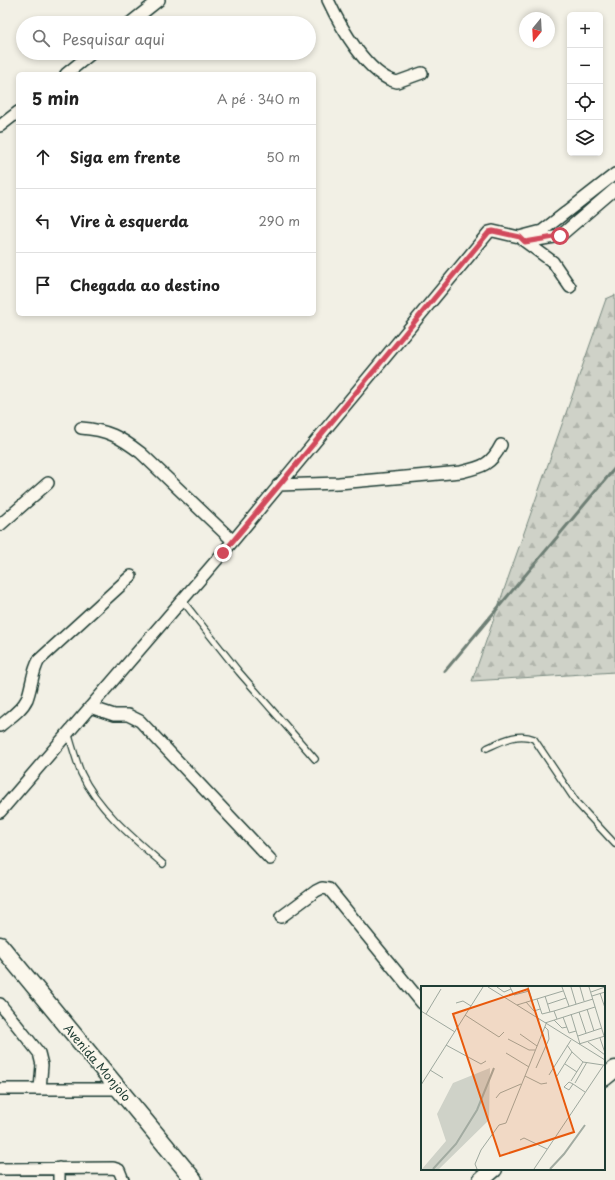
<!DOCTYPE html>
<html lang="pt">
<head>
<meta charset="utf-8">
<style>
  :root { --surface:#fff; --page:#f2f2f2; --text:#222; --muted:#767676; --line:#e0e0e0 }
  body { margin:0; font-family:"Playpen Sans",sans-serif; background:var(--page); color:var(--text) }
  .controls { position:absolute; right:12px; top:12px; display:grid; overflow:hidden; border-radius:6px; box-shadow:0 2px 6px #0003 }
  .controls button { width:36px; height:36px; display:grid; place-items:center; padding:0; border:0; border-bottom:1px solid var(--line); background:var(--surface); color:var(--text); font:20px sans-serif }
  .compass { position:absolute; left:519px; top:12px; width:36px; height:36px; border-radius:50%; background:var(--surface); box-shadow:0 2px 6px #0003; rotate:198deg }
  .stop { position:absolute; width:12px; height:12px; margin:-9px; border:3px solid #d1495b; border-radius:50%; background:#fff }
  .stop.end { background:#d1495b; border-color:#fff; box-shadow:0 1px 4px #0008 }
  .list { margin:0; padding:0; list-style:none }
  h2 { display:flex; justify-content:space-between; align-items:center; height:52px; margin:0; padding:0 16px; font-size:17px }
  h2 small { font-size:13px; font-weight:400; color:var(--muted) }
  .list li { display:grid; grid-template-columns:26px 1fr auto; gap:12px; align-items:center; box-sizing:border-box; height:64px; padding:0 16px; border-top:1px solid var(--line) }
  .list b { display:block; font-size:15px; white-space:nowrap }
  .list em { font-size:13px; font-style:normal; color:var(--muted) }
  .icon { flex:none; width:22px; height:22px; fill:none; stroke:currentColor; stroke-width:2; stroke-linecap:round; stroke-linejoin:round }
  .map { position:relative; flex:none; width:615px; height:1180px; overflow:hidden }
  .search { position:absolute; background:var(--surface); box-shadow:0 2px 6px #0003; left:16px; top:16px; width:300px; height:44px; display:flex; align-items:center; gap:10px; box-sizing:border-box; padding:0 14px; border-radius:22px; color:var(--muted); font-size:15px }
  .panel { position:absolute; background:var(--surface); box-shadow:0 2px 6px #0003; left:16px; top:72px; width:300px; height:244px; border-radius:6px }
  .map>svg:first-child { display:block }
  .forest { fill:url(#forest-firs); stroke:#77887e }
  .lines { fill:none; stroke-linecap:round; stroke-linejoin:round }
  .stream { stroke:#6e7f75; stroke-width:3 }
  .lane-casing { stroke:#1f3d34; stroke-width:8 }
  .street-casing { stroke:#1f3d34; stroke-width:14 }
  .secondary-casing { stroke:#1f3d34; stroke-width:19 }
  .lane { stroke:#fbf7ec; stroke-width:5.5 }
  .street { stroke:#fbf7ec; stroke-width:11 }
  .secondary { stroke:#fbf7ec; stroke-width:16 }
  .route { stroke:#d1495b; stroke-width:5 }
  .labels { text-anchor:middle; stroke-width:3; stroke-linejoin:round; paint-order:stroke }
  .street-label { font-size:12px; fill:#1f3d34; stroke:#fbf7ec }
  .inset-river { fill:none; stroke:#a2aba1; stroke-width:2 }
  .inset-road { fill:none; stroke:#9ea89e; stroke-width:1 }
  .view { fill:#e8590c; fill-opacity:0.15; stroke:#e8590c; stroke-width:2 }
  .inset-edge { fill:none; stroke:#1f3d34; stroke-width:2 }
</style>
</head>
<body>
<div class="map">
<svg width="615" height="1180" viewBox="0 0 615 1180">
  <defs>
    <pattern id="forest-firs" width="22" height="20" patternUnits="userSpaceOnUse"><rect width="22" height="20" fill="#cfd2c8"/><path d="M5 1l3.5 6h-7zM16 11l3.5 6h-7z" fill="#b1b5ac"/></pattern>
  </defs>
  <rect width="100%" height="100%" fill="#f2f0e5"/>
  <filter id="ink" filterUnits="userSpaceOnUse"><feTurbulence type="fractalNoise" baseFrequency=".025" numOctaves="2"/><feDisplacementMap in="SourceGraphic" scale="8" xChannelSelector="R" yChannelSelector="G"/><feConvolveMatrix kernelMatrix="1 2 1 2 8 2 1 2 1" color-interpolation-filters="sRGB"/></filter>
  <g filter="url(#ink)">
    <!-- forest -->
    <path class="forest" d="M 615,295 L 615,672 L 472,681 L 606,299 Z"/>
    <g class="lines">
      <!-- stream -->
      <path class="stream" d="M 445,671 L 615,468"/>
      <defs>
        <path id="lane" d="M 182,600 L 239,672 L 315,759
          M 68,732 C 72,746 76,760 81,773 C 97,808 134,839 163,864
          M 487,748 C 502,741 518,732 534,739 L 577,803 L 615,844"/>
        <path id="street" d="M 328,0 C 340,26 368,76 397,82 L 422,73
          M 130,23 L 159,0
          M 66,74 L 92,53
          M 0,126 L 18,112
          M 523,240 L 553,262 L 570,287
          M 526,242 L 560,236 L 615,189
          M 81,428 C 108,430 120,437 141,453 L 233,541
          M 278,485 L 339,483 L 461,472 C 482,467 491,465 501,445
          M 0,525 L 48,483
          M 90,707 L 114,715 L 128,715 L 140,721 L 270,859
          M 0,726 C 9,718 22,710 27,699 C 32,686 32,672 39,660 L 131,576
          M 0,812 L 233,541 L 489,232 L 493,231 L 519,237 L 542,231 L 615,174
          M 281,917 L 316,891 L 322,888 L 329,889 L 422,1003
          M 0,1004 L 39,1053 L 42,1065 L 40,1089
          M 0,1089 L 119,1089
          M 0,1169 L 113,1168 L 119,1170 L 123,1180
          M 59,1180 L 59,1168"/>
        <path id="secondary" d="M 0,945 L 194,1180
          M 604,1078 L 615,1069
          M 481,1180 L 494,1169"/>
      </defs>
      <!-- lane casing -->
      <use href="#lane" class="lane-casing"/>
      <!-- street casing -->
      <use href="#street" class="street-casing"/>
      <!-- secondary casing -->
      <use href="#secondary" class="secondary-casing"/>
      <!-- lane -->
      <use href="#lane" class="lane"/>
      <!-- street -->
      <use href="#street" class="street"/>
      <!-- secondary -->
      <use href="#secondary" class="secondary"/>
    </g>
  </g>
  <g class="lines" filter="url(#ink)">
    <!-- route -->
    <path class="route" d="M 223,553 L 489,232 L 493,231 L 520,237 L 525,242 L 560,236"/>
  </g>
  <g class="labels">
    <!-- street labels -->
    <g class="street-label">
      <text transform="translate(97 1063) rotate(50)" y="4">Avenida Monjolo</text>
    </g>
  </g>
  <!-- overview -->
  <g transform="translate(421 986)">
    <rect width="184" height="184" fill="#f2f0e5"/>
    <path d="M 69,82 L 68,134 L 18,183 L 1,183 L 25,155 L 16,128 L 32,97 Z" fill="#cfd2c8"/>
    <path class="inset-river" d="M 12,183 L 35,158 L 56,124 L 73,82M 129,183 L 143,168 L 164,139"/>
    <path class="inset-road" d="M 67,1 L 184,74M 76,1 L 83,6 L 90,3M 89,1 L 93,9 L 108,5M 107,1 L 111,14M 141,1 L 148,20M 150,1 L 155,18M 159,1 L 163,15M 168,1 L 183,50M 170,6 L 184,1M 179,7 L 184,22M 124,10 L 129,26 L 133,25 L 136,33M 171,10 L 184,6M 116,13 L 121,28 L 129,26M 105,16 L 113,25 L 119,23M 35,17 L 42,15 L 50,20M 127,18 L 145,12M 96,19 L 142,5M 166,23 L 173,45M 0,25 L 34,46M 133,25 L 172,13M 158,26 L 165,47M 5,28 L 20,3M 150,28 L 159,58M 44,29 L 78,51 L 83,46M 142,31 L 148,47 L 155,45M 133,34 L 141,42 L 146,41M 124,37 L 174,21M 99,48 L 116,60M 157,50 L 181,42M 179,52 L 184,67M 87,53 L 108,64 L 114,64M 167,56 L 184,69M 158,58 L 184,50M 25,59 L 60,78 L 65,75M 151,66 L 162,76 L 182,79M 85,67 L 108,81M 144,78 L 156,86M 115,82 L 128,53 L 127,44 L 124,41M 9,84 L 22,92M 128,89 L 150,54M 104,90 L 120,98 L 126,97M 136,90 L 151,66 L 146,59M 150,95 L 162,76M 154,97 L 166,76M 152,98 L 148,104 L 143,101 L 148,96 L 152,98 L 164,106M 0,99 L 62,1M 75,112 L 79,107 L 100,98M 99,154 L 103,152 L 126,163M 56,183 L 54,178 L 60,164 L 78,139 L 85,137 L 125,38M 113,183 L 184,77"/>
    <path class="view" d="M 107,3 L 153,146 L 79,170 L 32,28 Z"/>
    <rect width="184" height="184" class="inset-edge"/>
  </g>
</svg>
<div class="controls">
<button>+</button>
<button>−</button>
<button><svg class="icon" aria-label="locate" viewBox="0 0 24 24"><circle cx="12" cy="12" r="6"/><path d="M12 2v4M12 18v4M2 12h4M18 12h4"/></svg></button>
<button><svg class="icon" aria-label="layers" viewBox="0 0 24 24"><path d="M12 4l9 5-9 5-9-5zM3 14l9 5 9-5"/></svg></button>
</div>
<svg class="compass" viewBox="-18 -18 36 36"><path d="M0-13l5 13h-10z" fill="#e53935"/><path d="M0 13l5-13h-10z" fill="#767676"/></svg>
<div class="stop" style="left:560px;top:236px"></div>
<div class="stop end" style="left:223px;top:553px"></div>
<div class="search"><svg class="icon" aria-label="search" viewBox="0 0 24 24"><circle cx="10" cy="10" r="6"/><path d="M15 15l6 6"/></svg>Pesquisar aqui</div>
<section class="panel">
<h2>5 min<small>A pé · 340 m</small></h2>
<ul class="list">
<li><svg class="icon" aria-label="ahead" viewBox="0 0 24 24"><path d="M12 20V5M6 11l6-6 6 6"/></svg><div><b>Siga em frente</b></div><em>50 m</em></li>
<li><svg class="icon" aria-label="left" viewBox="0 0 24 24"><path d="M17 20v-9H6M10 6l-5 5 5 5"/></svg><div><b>Vire à esquerda</b></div><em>290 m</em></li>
<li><svg class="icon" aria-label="arrive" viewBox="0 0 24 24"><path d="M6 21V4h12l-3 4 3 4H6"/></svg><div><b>Chegada ao destino</b></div></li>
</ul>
</section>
</div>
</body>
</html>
